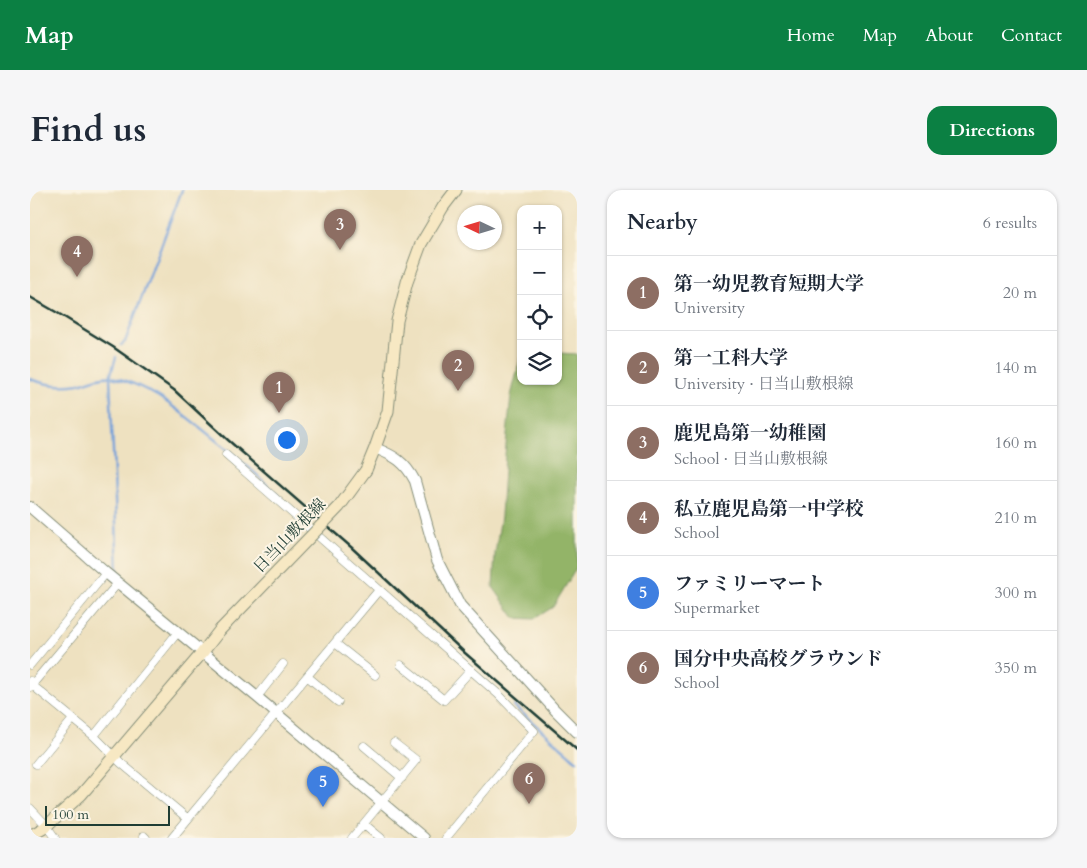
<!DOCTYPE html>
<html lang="en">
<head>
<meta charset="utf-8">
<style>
  :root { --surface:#fff; --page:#f6f6f7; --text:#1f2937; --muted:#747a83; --line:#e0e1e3; --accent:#0b8043 }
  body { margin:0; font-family:Cardo,"Noto Serif JP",serif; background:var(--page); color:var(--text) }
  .controls { position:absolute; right:15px; top:15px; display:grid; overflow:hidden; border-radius:10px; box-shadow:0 1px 4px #0004 }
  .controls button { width:45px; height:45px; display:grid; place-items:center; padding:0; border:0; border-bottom:1px solid var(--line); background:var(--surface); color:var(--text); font:25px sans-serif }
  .compass { position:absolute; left:427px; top:15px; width:45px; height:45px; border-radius:50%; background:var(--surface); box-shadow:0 1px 4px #0004; rotate:274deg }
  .scale { position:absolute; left:15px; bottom:12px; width:125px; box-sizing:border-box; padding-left:5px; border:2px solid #1f3d34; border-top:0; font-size:14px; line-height:18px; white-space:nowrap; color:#1f3d34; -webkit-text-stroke:4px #fcf5e5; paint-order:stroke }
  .you { position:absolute; left:256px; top:249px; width:18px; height:18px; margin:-12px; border:4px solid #fff; border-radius:50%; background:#1a73e8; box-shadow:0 0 0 8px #1a73e833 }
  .badge { display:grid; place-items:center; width:32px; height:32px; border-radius:50%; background:var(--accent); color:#fff; font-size:16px; font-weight:700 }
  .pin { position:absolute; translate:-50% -41px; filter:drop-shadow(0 1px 2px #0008) }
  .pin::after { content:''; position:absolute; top:26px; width:18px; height:15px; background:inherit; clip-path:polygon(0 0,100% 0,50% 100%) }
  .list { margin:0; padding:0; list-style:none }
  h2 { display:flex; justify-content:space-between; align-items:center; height:65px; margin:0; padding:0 20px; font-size:21px }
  h2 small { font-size:16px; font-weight:400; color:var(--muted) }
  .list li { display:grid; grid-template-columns:32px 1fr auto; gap:15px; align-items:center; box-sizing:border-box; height:75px; padding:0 20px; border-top:1px solid var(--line) }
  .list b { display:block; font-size:19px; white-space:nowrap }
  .list p { margin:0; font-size:16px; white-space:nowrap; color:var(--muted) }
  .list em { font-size:16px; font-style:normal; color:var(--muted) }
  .icon { flex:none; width:28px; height:28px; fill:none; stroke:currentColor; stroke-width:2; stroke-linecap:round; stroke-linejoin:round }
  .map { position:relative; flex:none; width:547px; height:648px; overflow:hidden; border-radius:15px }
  header { display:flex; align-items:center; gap:30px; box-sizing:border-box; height:70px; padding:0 25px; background:var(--accent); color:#fff }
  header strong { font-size:24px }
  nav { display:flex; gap:28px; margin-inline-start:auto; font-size:18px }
  .intro { display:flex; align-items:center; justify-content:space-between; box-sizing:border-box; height:120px; padding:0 30px }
  h1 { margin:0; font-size:35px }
  .button { padding:12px 22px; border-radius:15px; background:var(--accent); color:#fff; font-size:18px; font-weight:700 }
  main { display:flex; gap:30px; padding:0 30px }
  aside { flex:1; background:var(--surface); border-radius:15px; box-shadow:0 1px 4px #0004 }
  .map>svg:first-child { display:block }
  .forest { fill:#93b467; stroke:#59784e }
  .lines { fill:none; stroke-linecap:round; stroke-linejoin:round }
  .stream { stroke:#719fd9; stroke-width:2.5 }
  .minor-casing { stroke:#868f7a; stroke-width:9 }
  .tertiary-casing { stroke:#868f7a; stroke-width:12 }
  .secondary-casing { stroke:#868f7a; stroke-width:13 }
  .minor { stroke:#fff; stroke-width:8 }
  .tertiary { stroke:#fff; stroke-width:10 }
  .secondary { stroke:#f7e8c3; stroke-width:11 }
  .rail { stroke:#1f3d34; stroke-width:2.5 }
  .secondary-bridge-casing { stroke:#868f7a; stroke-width:13; stroke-linecap:butt }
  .secondary-bridge { stroke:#f7e8c3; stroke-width:11 }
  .labels { text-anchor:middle; stroke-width:4; stroke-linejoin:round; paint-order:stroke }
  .street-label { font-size:16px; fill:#1f3d34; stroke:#fcf5e5 }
</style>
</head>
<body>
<header>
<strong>Map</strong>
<nav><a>Home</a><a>Map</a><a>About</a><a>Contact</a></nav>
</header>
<div class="intro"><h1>Find us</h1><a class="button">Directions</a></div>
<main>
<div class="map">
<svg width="547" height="648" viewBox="0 0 547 648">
  <rect width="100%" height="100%" fill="#fcf5e5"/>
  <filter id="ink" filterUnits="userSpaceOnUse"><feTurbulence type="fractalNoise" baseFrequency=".02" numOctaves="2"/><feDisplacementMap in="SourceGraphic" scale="10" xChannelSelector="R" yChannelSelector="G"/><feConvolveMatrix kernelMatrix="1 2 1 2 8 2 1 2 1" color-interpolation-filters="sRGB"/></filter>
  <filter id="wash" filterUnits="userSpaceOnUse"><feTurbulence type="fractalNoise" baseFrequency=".0096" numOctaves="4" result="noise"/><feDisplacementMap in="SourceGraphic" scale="20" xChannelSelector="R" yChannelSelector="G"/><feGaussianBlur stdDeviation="1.12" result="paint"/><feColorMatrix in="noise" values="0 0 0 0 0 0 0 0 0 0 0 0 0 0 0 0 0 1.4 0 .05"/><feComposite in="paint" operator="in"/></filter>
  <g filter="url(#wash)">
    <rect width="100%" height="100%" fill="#eee1c0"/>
    <!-- forest -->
    <path class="forest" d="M 528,163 L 547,164 L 547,377 L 523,417 L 504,429 L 485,428 L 463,397 L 465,364 L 471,326 L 475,265 L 481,206 L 491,165 L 491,191 L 528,191 Z"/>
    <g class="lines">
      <!-- stream -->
      <path class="stream" d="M 91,155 L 95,152 L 152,0
        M 86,167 L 80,187 L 88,382
        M 0,189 C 16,195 32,197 49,194 C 59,191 71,185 82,187 C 119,195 148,220 177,243 C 190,254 205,265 218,277 C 229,286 238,296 248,306
        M 484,516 L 547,571"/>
    </g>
  </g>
  <g filter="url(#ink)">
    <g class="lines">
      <defs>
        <path id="minor" d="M 196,265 L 468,504 L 504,541 L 416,648
          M 305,453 L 345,485
          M 0,475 L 76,383
          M 371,475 L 414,510 L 441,480
          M 278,487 L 308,512
          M 0,491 L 2,495 L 64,546 L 91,573 L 157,628
          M 0,497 L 88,393
          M 227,507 L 253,474
          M 64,546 L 148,442
          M 334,556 L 372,588
          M 6,574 L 43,529
          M 0,618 L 16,635 L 25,648
          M 334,634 L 351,648
          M 114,646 L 116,648
          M 142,648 L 349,400
          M 322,648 L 386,570 L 364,553"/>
        <path id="tertiary" d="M 345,258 C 365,266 375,272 385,291 L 407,370 L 430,415 L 525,520 L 547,542
          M 0,317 L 76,383 L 227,507 L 394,648"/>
        <path id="secondary" d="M 336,280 L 345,258 L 358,221 L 367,131 L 377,92 L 391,54 L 413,17 L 426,0
          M 0,646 L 14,638 L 51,605 L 172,463 L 190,440"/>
      </defs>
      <!-- minor casing -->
      <use href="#minor" class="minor-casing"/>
      <!-- tertiary casing -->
      <use href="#tertiary" class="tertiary-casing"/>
      <!-- secondary casing -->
      <use href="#secondary" class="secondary-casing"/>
      <!-- minor -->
      <use href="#minor" class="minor"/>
      <!-- tertiary -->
      <use href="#tertiary" class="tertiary"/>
      <!-- secondary -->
      <use href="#secondary" class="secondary"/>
      <!-- rail -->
      <path class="rail" d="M 0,107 L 26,122 L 83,157 L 144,200 L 198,250 L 321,357 L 435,463 L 547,560"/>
      <defs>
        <path id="secondary-bridge" d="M 190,440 L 309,317 L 336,280"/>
      </defs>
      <!-- secondary-bridge casing -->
      <use href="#secondary-bridge" class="secondary-bridge-casing"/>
      <!-- secondary-bridge -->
      <use href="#secondary-bridge" class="secondary-bridge"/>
    </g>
  </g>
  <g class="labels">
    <!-- street labels -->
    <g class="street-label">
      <text transform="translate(259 345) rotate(-46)" y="6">日当山敷根線</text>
    </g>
  </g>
</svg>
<div class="controls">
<button>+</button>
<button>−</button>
<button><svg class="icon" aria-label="locate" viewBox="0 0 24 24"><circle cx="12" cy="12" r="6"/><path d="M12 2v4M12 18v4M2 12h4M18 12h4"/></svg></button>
<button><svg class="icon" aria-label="layers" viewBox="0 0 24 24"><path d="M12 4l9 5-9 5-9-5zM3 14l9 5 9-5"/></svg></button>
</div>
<svg class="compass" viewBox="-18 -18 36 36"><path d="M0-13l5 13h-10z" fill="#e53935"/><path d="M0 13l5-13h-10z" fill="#747a83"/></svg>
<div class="scale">100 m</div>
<div class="you"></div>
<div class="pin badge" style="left:249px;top:223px;background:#8d6e63">1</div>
<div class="pin badge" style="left:428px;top:201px;background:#8d6e63">2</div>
<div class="pin badge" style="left:310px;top:60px;background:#8d6e63">3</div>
<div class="pin badge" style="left:47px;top:87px;background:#8d6e63">4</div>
<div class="pin badge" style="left:293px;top:617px;background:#3f7fe0">5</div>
<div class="pin badge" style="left:499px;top:614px;background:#8d6e63">6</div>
</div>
<aside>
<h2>Nearby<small>6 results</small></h2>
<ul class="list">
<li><span class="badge" style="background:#8d6e63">1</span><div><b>第一幼児教育短期大学</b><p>University</p></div><em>20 m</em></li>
<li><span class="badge" style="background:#8d6e63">2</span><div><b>第一工科大学</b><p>University · 日当山敷根線</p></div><em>140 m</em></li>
<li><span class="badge" style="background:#8d6e63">3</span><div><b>鹿児島第一幼稚園</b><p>School · 日当山敷根線</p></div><em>160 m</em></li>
<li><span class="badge" style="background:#8d6e63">4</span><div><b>私立鹿児島第一中学校</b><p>School</p></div><em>210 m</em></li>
<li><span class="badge" style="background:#3f7fe0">5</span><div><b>ファミリーマート</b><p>Supermarket</p></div><em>300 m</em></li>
<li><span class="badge" style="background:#8d6e63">6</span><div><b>国分中央高校グラウンド</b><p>School</p></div><em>350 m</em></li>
</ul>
</aside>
</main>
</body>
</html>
